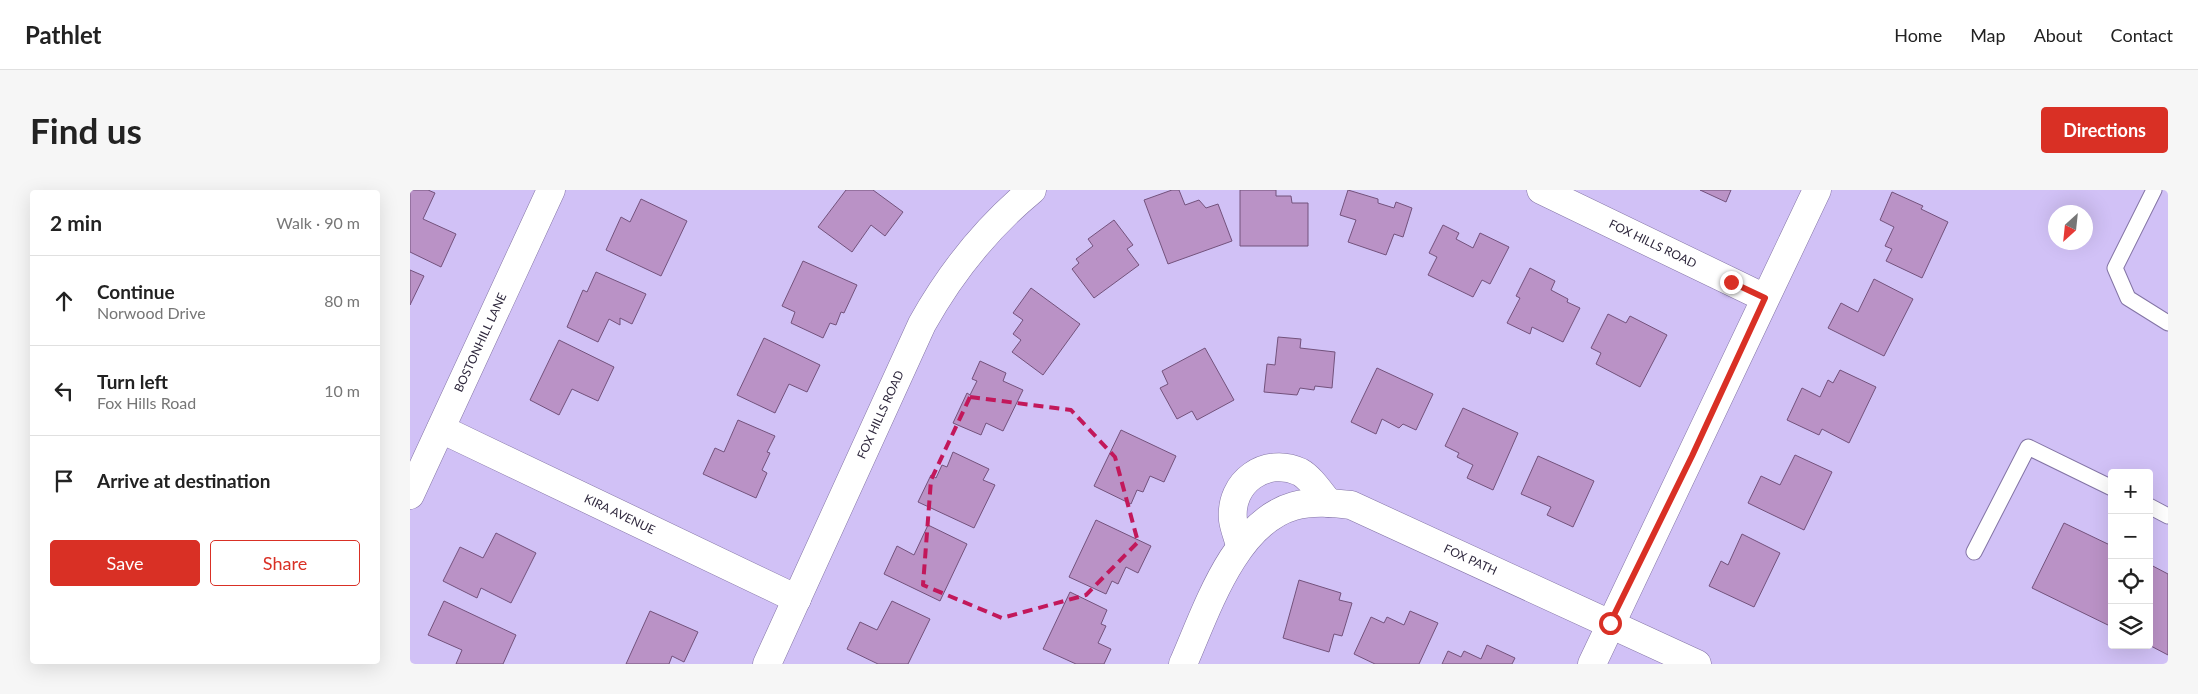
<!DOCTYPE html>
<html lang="en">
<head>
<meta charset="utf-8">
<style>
  :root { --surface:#fff; --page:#f6f6f6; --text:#222; --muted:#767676; --line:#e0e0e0; --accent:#d93025 }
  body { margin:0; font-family:Lato,sans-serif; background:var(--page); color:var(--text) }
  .controls { position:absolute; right:15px; bottom:15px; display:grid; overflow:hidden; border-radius:5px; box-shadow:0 5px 20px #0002 }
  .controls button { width:45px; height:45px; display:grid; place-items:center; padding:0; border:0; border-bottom:1px solid var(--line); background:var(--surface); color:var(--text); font:25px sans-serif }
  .compass { position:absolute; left:1638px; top:15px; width:45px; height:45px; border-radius:50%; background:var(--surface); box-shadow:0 5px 20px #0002; rotate:207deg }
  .stop { position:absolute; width:15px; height:15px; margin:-11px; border:4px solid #d93025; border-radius:50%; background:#fff }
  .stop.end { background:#d93025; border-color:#fff; box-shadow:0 1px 5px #0008 }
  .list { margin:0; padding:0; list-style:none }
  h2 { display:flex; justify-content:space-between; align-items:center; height:65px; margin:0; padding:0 20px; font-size:21px }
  h2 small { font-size:16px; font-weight:400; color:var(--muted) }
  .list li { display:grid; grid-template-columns:32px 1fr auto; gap:15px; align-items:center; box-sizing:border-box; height:90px; padding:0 20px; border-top:1px solid var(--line) }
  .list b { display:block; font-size:19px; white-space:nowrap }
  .list p { margin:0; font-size:16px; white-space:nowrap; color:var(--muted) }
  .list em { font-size:16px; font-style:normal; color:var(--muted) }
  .actions { display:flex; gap:10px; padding:15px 20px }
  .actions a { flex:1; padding:11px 0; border:1px solid var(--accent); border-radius:5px; text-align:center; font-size:18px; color:var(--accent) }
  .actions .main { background:var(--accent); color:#fff }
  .icon { flex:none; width:28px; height:28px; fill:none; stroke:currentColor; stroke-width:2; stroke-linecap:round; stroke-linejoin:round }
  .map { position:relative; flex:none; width:1758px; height:474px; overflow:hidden; border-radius:5px }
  header { display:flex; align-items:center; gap:30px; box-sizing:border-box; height:70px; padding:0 25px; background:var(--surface); border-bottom:1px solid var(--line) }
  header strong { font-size:24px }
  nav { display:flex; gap:28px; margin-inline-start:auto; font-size:18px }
  .intro { display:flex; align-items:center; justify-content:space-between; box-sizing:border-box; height:120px; padding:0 30px }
  h1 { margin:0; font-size:35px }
  .button { padding:12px 22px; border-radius:5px; background:var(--accent); color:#fff; font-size:18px; font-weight:700 }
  main { display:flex; gap:30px; padding:0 30px }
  aside { flex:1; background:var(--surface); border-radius:5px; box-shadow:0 5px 20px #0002 }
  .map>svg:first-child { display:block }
  .building { fill:#ba92c6; stroke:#73527c }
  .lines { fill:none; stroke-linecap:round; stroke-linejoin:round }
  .lane-casing { stroke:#8374a5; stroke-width:17 }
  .street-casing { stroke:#8374a5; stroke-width:29 }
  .lane { stroke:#fff; stroke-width:15 }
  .street { stroke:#fff; stroke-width:28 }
  .route { stroke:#d93025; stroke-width:6 }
  .marked { fill:none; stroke:#c2185b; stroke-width:4; stroke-dasharray:10 6; stroke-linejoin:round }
  .labels { text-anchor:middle; stroke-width:4.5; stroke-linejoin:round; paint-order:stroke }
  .street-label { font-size:12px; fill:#2f283d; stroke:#eee8fe }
</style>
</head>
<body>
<header>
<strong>Pathlet</strong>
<nav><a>Home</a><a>Map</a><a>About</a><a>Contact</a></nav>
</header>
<div class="intro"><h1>Find us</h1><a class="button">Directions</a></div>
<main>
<aside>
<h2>2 min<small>Walk · 90 m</small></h2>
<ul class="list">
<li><svg class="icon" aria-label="ahead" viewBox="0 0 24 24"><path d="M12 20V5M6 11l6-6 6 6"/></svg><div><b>Continue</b><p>Norwood Drive</p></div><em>80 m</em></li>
<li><svg class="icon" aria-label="left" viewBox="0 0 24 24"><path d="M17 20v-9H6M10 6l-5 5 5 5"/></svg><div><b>Turn left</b><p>Fox Hills Road</p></div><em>10 m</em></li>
<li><svg class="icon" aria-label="arrive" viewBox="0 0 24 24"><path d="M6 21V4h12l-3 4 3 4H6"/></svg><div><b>Arrive at destination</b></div></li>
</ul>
<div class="actions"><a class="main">Save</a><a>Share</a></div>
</aside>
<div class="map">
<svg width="1758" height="474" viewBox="0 0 1758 474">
  <rect width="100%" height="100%" fill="#d1c1f6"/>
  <!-- building -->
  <path class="building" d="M 0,0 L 18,0 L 25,3 L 13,29 L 46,44 L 31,77 L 0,62 Z
    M 436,0 L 463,0 L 493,22 L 475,46 L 461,35 L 442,62 L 408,37 Z
    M 762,0 L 769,0 L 775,15 L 789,10 L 796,18 L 808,14 L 822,51 L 758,74 L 734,10 Z
    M 830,0 L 866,0 L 866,6 L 881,6 L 882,13 L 898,13 L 898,56 L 830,56 Z
    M 938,0 L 968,9 L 968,13 L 984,18 L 986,12 L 1002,18 L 993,47 L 984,44 L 976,65 L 938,52 L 946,30 L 930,25 Z
    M 1290,0 L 1321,0 L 1316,12 Z
    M 1482,2 L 1513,16 L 1511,19 L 1538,32 L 1512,88 L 1476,71 L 1482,59 L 1475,56 L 1484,37 L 1470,30 Z
    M 231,9 L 277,31 L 251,86 L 196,60 L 211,27 L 220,32 Z
    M 704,30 L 723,55 L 717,59 L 729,75 L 684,108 L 662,79 L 669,73 L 666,69 L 683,56 L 678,49 Z
    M 1033,35 L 1049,43 L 1046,49 L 1063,58 L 1070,43 L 1099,57 L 1080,94 L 1072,90 L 1063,107 L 1018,85 L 1027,67 L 1019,63 Z
    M 393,71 L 447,95 L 434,123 L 431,122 L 426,135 L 420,133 L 413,148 L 381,133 L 385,122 L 372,116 Z
    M 1120,78 L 1145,91 L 1141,100 L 1158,109 L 1157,112 L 1170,118 L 1153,152 L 1122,137 L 1120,144 L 1097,133 L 1110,108 L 1106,106 Z
    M 0,80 L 14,86 L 0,115 Z
    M 186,82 L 236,104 L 222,134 L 210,128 L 210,135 L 199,129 L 188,152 L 157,137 L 173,100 L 177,102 Z
    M 1464,89 L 1503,109 L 1474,166 L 1418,138 L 1431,113 L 1448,122 Z
    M 621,98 L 670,134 L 633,185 L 602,162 L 611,150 L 603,144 L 613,130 L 603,123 Z
    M 1198,124 L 1216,133 L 1220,126 L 1257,145 L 1230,197 L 1186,174 L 1191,163 L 1181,158 Z
    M 868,147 L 891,149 L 890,158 L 925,162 L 922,198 L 905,196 L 904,200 L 890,198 L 887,205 L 854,202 L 857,174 L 865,175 Z
    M 354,148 L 410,175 L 397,202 L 379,194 L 365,223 L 327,205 Z
    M 149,150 L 204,177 L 188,211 L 162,199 L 149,225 L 120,210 Z
    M 795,158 L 824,210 L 787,230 L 782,221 L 767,229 L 750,198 L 758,194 L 752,181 Z
    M 570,171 L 596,183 L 593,191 L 613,200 L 593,241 L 576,233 L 571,245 L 543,233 L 557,203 L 560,205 L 567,191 L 562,189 Z
    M 967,178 L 1023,204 L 1006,240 L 993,234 L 989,238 L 972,229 L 966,244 L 941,232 Z
    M 1430,180 L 1466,197 L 1439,253 L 1412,239 L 1409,245 L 1377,230 L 1392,198 L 1410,207 L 1418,190 L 1423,193 Z
    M 1053,218 L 1108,243 L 1083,300 L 1057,288 L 1063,275 L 1047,267 L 1049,263 L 1035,256 Z
    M 328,230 L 365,246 L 357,262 L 360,263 L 352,280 L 357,283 L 346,308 L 293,284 L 305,258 L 314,262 Z
    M 711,240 L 766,266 L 754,292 L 740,286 L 733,302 L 727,300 L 721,314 L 684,296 Z
    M 543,262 L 579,279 L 573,290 L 585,295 L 564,338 L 508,312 L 521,285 L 526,288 L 532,275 L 537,277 Z
    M 1385,265 L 1422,282 L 1394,340 L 1338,313 L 1351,286 L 1370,295 Z
    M 1128,266 L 1184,291 L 1163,337 L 1137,325 L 1141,317 L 1111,304 Z
    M 686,330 L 741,356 L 728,383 L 716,377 L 708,394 L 702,391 L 696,404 L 659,387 Z
    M 1654,333 L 1702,356 L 1702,437 L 1622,398 Z
    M 518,335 L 557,354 L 530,411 L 474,384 L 487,356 L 504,365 Z
    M 86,343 L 126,363 L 101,413 L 71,398 L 67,408 L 33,391 L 50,357 L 73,368 Z
    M 1332,344 L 1370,363 L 1344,417 L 1299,396 L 1311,371 L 1318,375 Z
    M 1739,374 L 1758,384 L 1758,465 L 1739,455 Z
    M 889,390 L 931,403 L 929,410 L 942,413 L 932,446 L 924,444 L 919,462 L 873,448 Z
    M 660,402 L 697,420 L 691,434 L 696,436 L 688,453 L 701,459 L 694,474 L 666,474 L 633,459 Z
    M 34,411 L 106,445 L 93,474 L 46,474 L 52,460 L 18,445 Z
    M 482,411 L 520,429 L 498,474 L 468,474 L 437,459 L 450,432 L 467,440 Z
    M 240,421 L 288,442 L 274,472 L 262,466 L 259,474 L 216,474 Z
    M 1000,421 L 1028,433 L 1009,474 L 965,474 L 944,464 L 961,427 L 974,433 L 977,427 L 994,435 Z
    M 1077,455 L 1105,468 L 1102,474 L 1032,474 L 1038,461 L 1051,467 L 1054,461 L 1071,469 Z"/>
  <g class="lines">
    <defs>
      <path id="lane" d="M 1744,0 L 1705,78 L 1718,108 L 1758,133
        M 1739,316 L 1758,326
        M 1564,362 L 1618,257 L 1702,298"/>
      <g id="street">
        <path id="s1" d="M 1131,0 L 1355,108"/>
        <path id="s2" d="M 31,239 L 387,409"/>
        <path id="s3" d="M 0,305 L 141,0"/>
        <path d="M 830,356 C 828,347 824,338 823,330 C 819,292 856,266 890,282 C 901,288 911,304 919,313"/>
        <path id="s4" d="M 357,474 L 512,134 C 541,82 576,38 622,0"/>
        <path id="s5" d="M 773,474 C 796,422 824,333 884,316 C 903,311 923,313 941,315 L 1287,474"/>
        <path d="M 1182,474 L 1407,0"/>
      </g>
    </defs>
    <!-- lane casing -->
    <use href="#lane" class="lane-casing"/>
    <!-- street casing -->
    <use href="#street" class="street-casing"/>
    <!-- lane -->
    <use href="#lane" class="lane"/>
    <!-- street -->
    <use href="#street" class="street"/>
  </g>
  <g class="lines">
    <!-- route -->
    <path class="route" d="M 1200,433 L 1282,266 L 1355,108 L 1321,92"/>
  </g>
  <!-- marked area -->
  <path class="marked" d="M 560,207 L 661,220 L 705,267 L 728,352 L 676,405 L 592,428 L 513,395 L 521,290 Z"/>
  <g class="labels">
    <!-- street labels -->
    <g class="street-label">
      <text dy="4" stroke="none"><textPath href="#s1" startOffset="124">FOX HILLS ROAD</textPath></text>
      <text dy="4" stroke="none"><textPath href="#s3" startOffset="168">BOSTONHILL LANE</textPath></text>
      <text dy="4" stroke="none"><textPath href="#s4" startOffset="274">FOX HILLS ROAD</textPath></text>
      <text dy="4" stroke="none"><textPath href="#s2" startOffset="198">KIRA AVENUE</textPath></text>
      <text dy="4" stroke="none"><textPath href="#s5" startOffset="388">FOX PATH</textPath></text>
    </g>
  </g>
</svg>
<div class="controls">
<button>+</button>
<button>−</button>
<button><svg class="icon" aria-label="locate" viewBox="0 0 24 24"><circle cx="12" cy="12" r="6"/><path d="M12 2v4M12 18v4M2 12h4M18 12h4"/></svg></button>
<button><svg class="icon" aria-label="layers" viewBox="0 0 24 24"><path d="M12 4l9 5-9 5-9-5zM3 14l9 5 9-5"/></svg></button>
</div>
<svg class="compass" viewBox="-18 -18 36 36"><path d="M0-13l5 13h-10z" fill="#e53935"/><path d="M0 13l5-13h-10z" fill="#767676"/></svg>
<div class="stop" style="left:1200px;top:433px"></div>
<div class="stop end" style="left:1321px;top:92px"></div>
</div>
</main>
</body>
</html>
